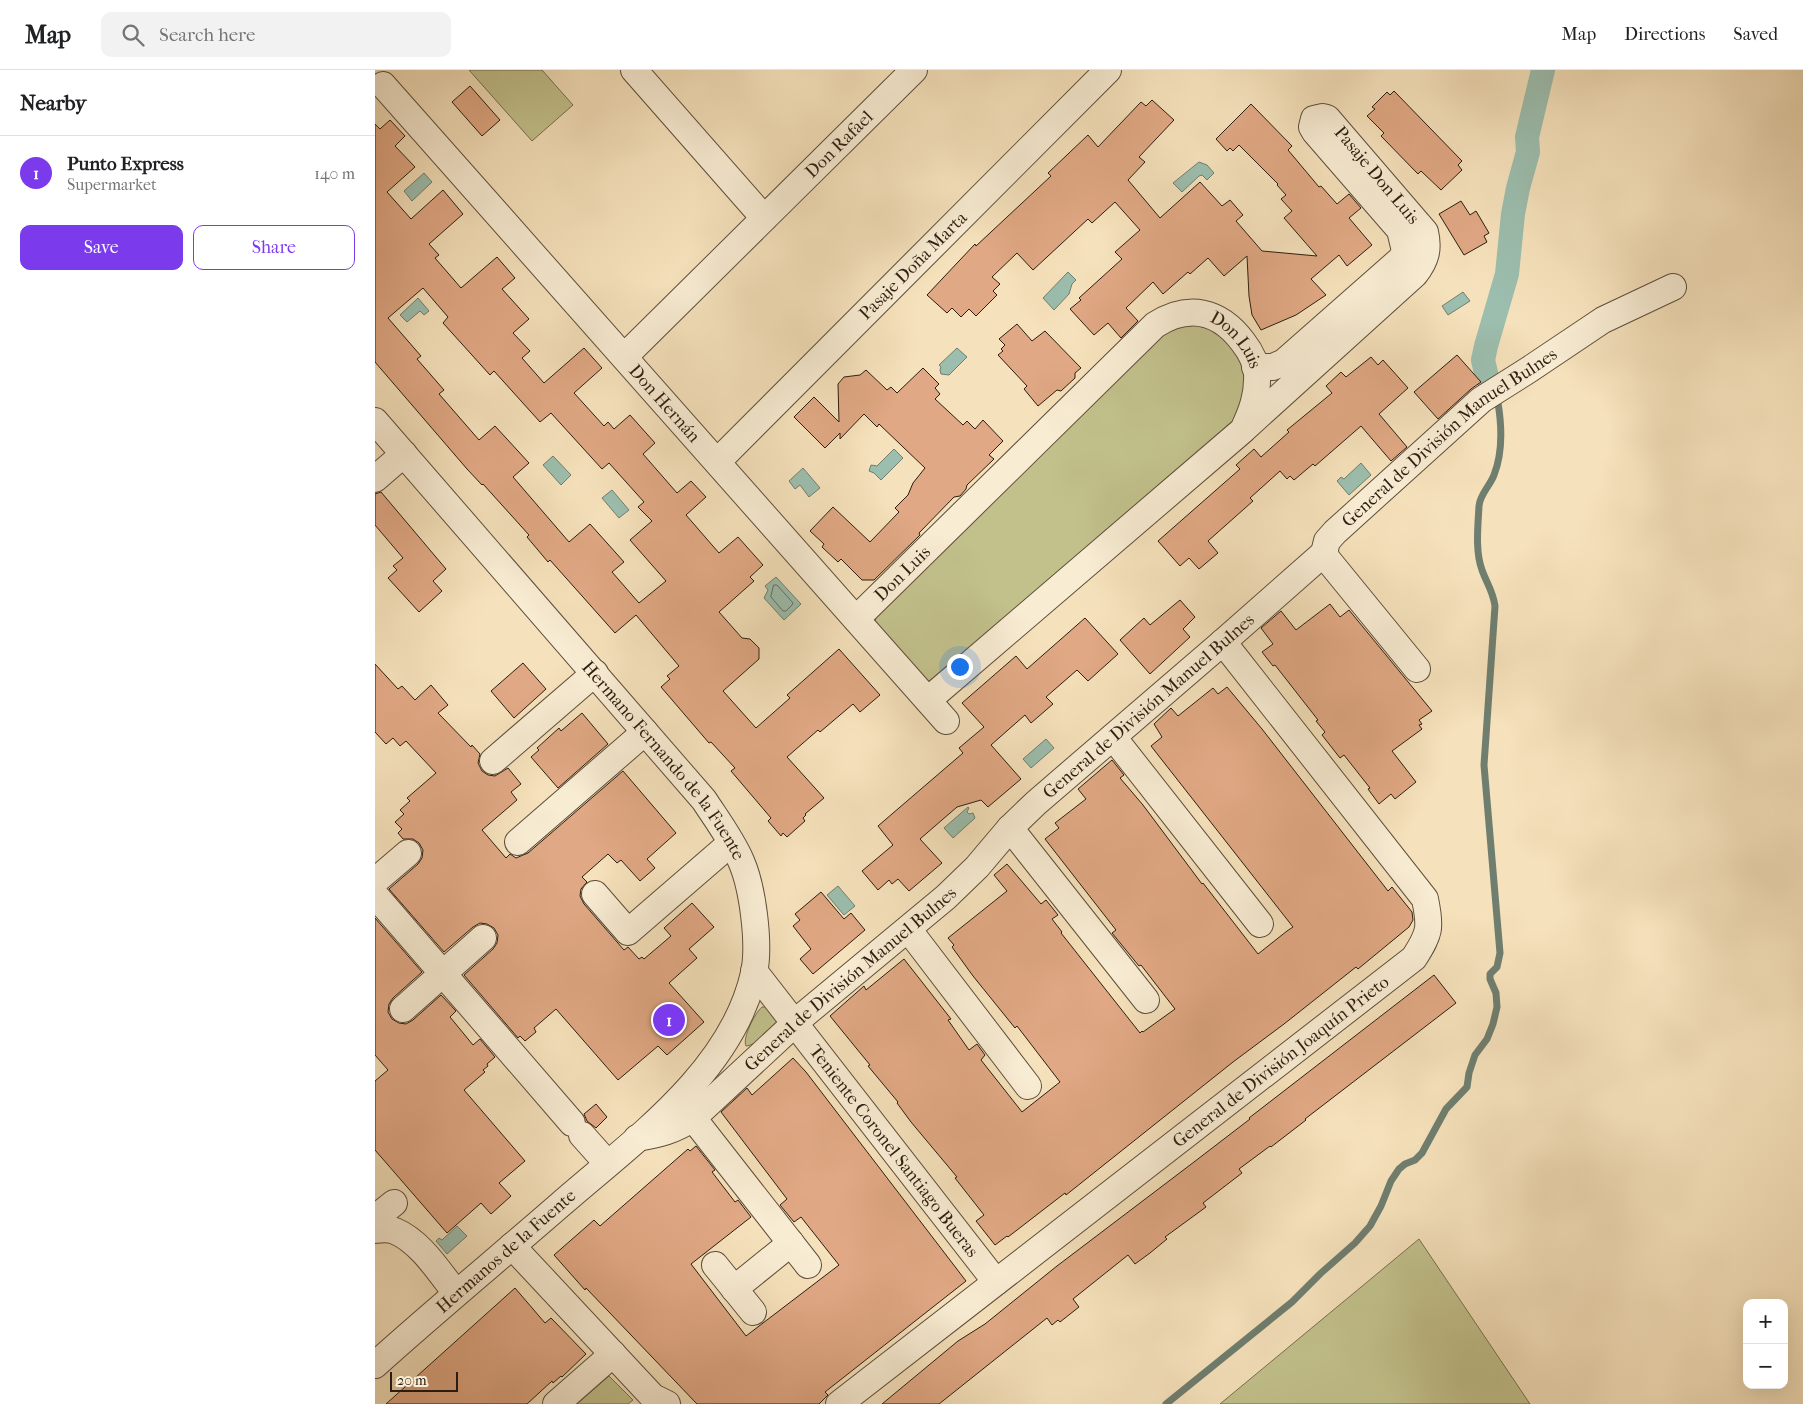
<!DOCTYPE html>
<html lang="en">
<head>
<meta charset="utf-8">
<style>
  :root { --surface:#fff; --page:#f2f2f2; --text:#202124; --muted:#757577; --line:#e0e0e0; --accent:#7c3aed }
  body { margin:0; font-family:"IM FELL French Canon",serif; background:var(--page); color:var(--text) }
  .controls { position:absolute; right:15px; bottom:15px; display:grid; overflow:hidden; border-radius:10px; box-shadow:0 5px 20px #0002 }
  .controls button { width:45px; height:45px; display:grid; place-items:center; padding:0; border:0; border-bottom:1px solid var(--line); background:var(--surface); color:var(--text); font:25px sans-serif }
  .scale { position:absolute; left:15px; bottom:12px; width:68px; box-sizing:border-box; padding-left:5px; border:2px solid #2c1d10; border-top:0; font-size:14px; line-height:18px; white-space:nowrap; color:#2c1d10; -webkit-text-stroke:4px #f8ecd3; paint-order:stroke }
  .you { position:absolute; left:584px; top:596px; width:18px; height:18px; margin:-12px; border:4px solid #fff; border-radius:50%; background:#1a73e8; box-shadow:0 0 0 8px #1a73e833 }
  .badge { display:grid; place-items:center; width:32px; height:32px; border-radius:50%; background:var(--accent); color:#fff; font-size:16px; font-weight:700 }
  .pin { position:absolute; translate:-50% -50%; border:2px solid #fff; box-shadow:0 1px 5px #0006 }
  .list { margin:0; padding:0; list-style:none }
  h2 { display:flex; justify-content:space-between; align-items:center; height:65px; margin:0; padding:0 20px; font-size:21px }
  h2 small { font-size:16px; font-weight:400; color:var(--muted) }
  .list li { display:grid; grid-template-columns:32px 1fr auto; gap:15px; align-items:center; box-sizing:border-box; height:75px; padding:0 20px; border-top:1px solid var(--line) }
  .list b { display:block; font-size:19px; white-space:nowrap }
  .list p { margin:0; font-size:16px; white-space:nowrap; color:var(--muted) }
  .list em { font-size:16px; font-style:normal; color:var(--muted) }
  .actions { display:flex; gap:10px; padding:15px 20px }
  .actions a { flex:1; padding:11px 0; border:1px solid var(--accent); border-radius:10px; text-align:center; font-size:18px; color:var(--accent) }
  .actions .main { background:var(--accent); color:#fff }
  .icon { flex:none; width:28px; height:28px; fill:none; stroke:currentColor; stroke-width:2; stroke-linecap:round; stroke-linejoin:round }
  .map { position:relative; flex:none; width:1428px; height:1334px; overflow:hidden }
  header { display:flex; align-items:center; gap:30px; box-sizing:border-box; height:70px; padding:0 25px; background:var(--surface); border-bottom:1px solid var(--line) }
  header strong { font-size:24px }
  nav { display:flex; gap:28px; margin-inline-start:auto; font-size:18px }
  .search { width:350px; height:45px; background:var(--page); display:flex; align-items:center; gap:12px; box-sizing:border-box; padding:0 18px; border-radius:10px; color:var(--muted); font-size:19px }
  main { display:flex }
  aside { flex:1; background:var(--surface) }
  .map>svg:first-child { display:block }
  .green { fill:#c2c18c; stroke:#776f4e }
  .water { fill:#9cbeae; stroke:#6f7e6f }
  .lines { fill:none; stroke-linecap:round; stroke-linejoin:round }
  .shore { stroke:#646e5f; stroke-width:1 }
  .stream { stroke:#6f7e6f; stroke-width:7 }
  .canal { stroke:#9cbeae; stroke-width:24 }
  .building { fill:#e0a884; stroke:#2c1d10; fill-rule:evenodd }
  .minor-casing { stroke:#5e4e3b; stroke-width:28 }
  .minor { stroke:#f8ecd3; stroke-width:26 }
  .labels { text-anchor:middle; stroke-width:5; stroke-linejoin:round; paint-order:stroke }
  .street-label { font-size:18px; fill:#2c1d10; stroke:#f8ecd3 }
</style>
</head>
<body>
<header>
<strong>Map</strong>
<div class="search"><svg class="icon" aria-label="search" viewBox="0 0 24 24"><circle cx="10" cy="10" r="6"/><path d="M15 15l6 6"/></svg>Search here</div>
<nav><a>Map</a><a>Directions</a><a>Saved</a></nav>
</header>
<main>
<aside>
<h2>Nearby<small></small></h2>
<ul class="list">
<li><span class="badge">1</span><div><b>Punto Express</b><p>Supermarket</p></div><em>140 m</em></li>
</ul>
<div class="actions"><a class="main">Save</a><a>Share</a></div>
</aside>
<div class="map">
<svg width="1428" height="1334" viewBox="0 0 1428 1334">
  <rect width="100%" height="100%" fill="#f5e1bb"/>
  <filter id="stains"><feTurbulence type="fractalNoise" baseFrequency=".004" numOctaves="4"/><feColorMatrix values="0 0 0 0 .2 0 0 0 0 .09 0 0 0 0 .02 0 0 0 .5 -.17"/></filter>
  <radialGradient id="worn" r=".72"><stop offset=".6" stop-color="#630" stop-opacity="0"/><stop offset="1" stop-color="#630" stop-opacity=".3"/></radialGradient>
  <!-- green -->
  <path class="green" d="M 94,0 L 167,0 L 198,35 L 157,71 Z
    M 820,253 L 846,259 L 870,293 L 870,324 L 860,352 L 562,611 L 552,612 L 500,554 L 501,547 L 783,264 Z
    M 387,937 L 391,937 L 405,950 C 400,958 380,976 371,976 C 367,968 380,943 387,937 Z
    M 1044,1169 L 1155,1334 L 845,1334 Z
    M 234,1306 L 258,1330 L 253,1334 L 202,1334 Z"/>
  <!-- water -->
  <path class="water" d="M 824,92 L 832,95 L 839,103 L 832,110 L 827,105 L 824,106 L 807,122 L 798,113 Z
    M 49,103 L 57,112 L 37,131 L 29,121 Z
    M 693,202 L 701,210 L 697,214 L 694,224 L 679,240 L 668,228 Z
    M 1088,222 L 1095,231 L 1073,245 L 1067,236 Z
    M 43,228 L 54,241 L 49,245 L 45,241 L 32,252 L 25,245 Z
    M 582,278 L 592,287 L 574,305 L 566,304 L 565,300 L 566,297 L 564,295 Z
    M 519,379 L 528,388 L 506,410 L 499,403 L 494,401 L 496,395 L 502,396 Z
    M 178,386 L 196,405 L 186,415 L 168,395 Z
    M 986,393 L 996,405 L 974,425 L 962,411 L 966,407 L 969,409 Z
    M 428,398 L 445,418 L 434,427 L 425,415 L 420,419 L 414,411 Z
    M 237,420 L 254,440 L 244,448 L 227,428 Z
    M 401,507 L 426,534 L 409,550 L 389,528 L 393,520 L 390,516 Z
    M 671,669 L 679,678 L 656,698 L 648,689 Z
    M 593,737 L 594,738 L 592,742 L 594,744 L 598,743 L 600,748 L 578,768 L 569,758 Z
    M 463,816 L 480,836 L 469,845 L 452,825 Z
    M 82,1156 L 92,1166 L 72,1184 L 61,1171 L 64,1168 L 67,1170 Z"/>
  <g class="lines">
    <!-- shore -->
    <path class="shore" d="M 399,515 L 402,515 L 418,533 L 417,535 L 411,541 L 408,541 L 396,527 Z"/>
    <!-- stream -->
    <path class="stream" d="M 791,1334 L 917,1232 L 946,1203 L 980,1173 L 995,1156 L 1006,1136 L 1016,1111 L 1024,1099 L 1030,1094 L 1040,1090 L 1047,1083 L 1071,1039 L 1092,1017 L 1094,1003 L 1100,985 L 1112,969 L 1118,954 L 1122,937 L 1121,923 L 1115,909 L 1115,904 L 1122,897 L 1125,883 L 1109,695 L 1120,536 C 1118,521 1112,514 1107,500 C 1100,481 1103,456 1104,436 C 1105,424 1115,416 1119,405 C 1128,382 1127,357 1123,333"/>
    <!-- canal -->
    <path class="canal" d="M 1112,307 L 1108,290 L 1111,276 L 1132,204 L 1138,144 L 1143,118 L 1153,82 L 1152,67 L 1168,0"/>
  </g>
  <!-- building -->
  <path class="building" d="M 95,16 L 125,50 L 107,66 L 77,32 Z
    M 1019,21 L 1087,91 L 1083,95 L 1087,100 L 1066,120 L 1046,101 L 1043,104 L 1006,66 L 1009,63 L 992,46 L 1000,39 L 997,37 L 1012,22 L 1015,25 Z
    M 777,30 L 799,50 L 764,87 L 770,92 L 753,110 L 785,148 L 825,112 L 847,136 L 855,130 L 868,145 L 861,151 L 887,181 L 942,186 L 909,148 L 917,141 L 906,129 L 911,125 L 902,115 L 903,114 L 864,75 L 858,81 L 855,78 L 852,81 L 841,69 L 876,34 L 917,76 L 913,80 L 944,117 L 946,116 L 962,134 L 974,124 L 986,138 L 974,148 L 997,175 L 972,196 L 964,185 L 936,209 L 951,225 L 921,245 L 886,260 L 877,245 L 874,226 L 872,186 L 849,206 L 833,188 L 815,204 L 813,202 L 788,224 L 778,212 L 751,238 L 763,251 L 746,268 L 733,253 L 719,265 L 695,239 L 706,230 L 704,228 L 747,189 L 740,182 L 765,160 L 740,132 L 717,153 L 713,149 L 658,200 L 642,183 L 617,207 L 625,214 L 618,221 L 622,225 L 601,246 L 594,239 L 586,247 L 577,238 L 572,243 L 552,225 L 600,174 L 601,176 L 676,106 L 673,103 L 713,65 L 723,77 L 766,32 L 771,36 Z
    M 15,50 L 30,66 L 20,76 L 40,97 L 12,122 L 36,149 L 68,120 L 88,144 L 54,174 L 64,185 L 60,188 L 86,218 L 122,187 L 140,208 L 127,219 L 154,249 L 138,263 L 155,281 L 147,288 L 169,313 L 209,278 L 227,298 L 199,323 L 229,356 L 233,352 L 239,359 L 255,345 L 280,373 L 268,384 L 302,423 L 316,411 L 331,427 L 311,445 L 344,483 L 363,467 L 388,495 L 375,507 L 379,511 L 344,542 L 367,568 L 375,569 L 384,578 L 384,589 L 348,621 L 381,658 L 415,628 L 412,625 L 464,579 L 505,625 L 485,642 L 478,634 L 445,662 L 443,660 L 412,687 L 449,728 L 430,744 L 431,745 L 428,748 L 430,751 L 412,767 L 408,763 L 406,766 L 393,751 L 396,748 L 356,701 L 360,698 L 336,672 L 334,673 L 286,617 L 295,609 L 292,606 L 304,596 L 261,545 L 240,563 L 175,490 L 173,492 L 152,467 L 154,465 L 108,414 L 107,415 L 92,399 L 0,292 L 0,54 L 5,59 ZM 48,218 L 73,247 L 68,253 L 115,305 L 119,301 L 165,352 L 176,343 L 227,399 L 234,393 L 269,432 L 263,437 L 277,451 L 255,470 L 291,511 L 264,533 L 237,502 L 249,492 L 215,454 L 194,472 L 138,407 L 154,393 L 120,356 L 104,370 L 64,324 L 69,320 L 42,289 L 46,286 L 13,248 Z
    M 1086,131 L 1095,145 L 1101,141 L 1114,163 L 1109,166 L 1112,172 L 1089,185 L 1064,144 Z
    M 642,254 L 657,271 L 670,261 L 706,298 L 700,303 L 700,308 L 686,321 L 682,320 L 663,336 L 649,319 L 652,316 L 623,285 L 628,281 L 626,279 L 630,275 L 624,269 Z
    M 1082,285 L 1106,312 L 1096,319 L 1063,349 L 1039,322 Z
    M 996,287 L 1003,295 L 1008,290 L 1033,318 L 1004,344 L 1032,377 L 1016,391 L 986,356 L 940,396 L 938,394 L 919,410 L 915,406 L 912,409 L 905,401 L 875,428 L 878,431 L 833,471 L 843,483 L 824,499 L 814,488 L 805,496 L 783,471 L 865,399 L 861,395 L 879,379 L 886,387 L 914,362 L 912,360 L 957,323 L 951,316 L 966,302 L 971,307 Z
    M 548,298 L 564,314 L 560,318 L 565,324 L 560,329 L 588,355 L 592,351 L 600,359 L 608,350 L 628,371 L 614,385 L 619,389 L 592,415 L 591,419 L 585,426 L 579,427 L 544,463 L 545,465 L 499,510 L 487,510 L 466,489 L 463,492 L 447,477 L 449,474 L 435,461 L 458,437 L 495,472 L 524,442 L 520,438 L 533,425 L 538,413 L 550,398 L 504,354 L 502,357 L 489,344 L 465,369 L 465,363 L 450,378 L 419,347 L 439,327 L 464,352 L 463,314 L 469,307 L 485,305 L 491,300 L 512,320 L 516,317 L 522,323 Z
    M 6,422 L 71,499 L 58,511 L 67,521 L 44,542 L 13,508 L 22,500 L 18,496 L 28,488 L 0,455 L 0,424 Z
    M 805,530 L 820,547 L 808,559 L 815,567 L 775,604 L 745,570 L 769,548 L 775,555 Z
    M 955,534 L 965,547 L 974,540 L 1057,641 L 1044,650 L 1047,654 L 1044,655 L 1047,659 L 1017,681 L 1041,712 L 1020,729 L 1016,724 L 1004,734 L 993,719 L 995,718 L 969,685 L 965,688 L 947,665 L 950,662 L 941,651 L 943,650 L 900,595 L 898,596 L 887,582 L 898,574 L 886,558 L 906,541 L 921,560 Z
    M 710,548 L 743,584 L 713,611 L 702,600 L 671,627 L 678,634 L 656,653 L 650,645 L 616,675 L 646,709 L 613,737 L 606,730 L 582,737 L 545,769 L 567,793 L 534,821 L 523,809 L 517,814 L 514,810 L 503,820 L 487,801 L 518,775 L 503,756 L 588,683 L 584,678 L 609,657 L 587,633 L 641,586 L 652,599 Z
    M 148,593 L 171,619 L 139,648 L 116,621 Z
    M 0,594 L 23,619 L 27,616 L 40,630 L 56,615 L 73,635 L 63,643 L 96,677 L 97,675 L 105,684 L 103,693 L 107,701 L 113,705 L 120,706 L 133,698 L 146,714 L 136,722 L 142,730 L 107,760 L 131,788 L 135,784 L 141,788 L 153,783 L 248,701 L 301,763 L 272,789 L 280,798 L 265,811 L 246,790 L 242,793 L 233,784 L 207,807 L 212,812 L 206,819 L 205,826 L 209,834 L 249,880 L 253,877 L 264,889 L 267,887 L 269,889 L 296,866 L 289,858 L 317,833 L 339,857 L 314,879 L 322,888 L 294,913 L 329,952 L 292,985 L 283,976 L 243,1010 L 181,939 L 159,958 L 161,962 L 150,971 L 145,966 L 143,968 L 89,905 L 118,879 L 122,873 L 123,865 L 119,858 L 112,854 L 105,853 L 98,857 L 69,882 L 14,819 L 43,794 L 47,788 L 48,780 L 44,773 L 38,769 L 28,769 L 23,763 L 27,759 L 20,752 L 29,744 L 25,740 L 35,731 L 32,728 L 61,703 L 31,671 L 25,676 L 18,668 L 11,674 L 0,662 Z
    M 852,617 L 887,659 L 1013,821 L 1017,817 L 1037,842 L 1038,850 L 1034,857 L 983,899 L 981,897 L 909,954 L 858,992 L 691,1125 L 690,1123 L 633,1167 L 632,1166 L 620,1175 L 601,1151 L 609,1145 L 580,1108 L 582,1107 L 536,1052 L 522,1033 L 523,1032 L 493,996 L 495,995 L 455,946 L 489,916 L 491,920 L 529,889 L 576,949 L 573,950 L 594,980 L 602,974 L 610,985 L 606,990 L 647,1042 L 685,1012 L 642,956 L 640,958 L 598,906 L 577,877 L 579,875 L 573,868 L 632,821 L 619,805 L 632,794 L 666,834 L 671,830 L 683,845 L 677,849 L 687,862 L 686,863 L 765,963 L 767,961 L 768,962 L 800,939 L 766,895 L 764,896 L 737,863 L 741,860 L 670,769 L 684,758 L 680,753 L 711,729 L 703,719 L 737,690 L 749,705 L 745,708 L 768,735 L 827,814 L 828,813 L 883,884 L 912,861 L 918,857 L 776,676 L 787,667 L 779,654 L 796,638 L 803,646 L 838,618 L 843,624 Z
    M 207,643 L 233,674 L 183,718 L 156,687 L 164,680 L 162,678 L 184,658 L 186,661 Z
    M 446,822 L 469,849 L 476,843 L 490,860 L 438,904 L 425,889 L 436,879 L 418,856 L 425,850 L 420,844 Z
    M 0,848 L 47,902 L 18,928 L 14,934 L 13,942 L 17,949 L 24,953 L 31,954 L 38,950 L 66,925 L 81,941 L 75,947 L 98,975 L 105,969 L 120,987 L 112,994 L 113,996 L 108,1000 L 110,1002 L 89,1020 L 150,1091 L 124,1113 L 136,1126 L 116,1144 L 106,1133 L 72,1163 L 0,1080 L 0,1011 L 13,1000 L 0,985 Z
    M 1059,905 L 1081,933 L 930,1049 L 931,1050 L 896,1077 L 895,1076 L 864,1099 L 867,1103 L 828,1133 L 831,1137 L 790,1167 L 792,1169 L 775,1183 L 760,1194 L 753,1185 L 698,1229 L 704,1237 L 685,1252 L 683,1250 L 677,1255 L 672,1248 L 564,1334 L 507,1334 L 583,1271 L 610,1254 L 682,1196 L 819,1092 L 875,1049 L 874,1048 Z
    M 418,988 L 431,1002 L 591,1211 L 450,1322 L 453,1325 L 444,1334 L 322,1334 L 211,1218 L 210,1220 L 179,1185 L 219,1150 L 225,1156 L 313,1079 L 315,1081 L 321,1076 L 340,1100 L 337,1102 L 360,1132 L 363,1130 L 376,1147 L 316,1194 L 371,1266 L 464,1195 L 426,1147 L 419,1152 L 405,1135 L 412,1129 L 346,1042 L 372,1018 L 377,1025 Z
    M 221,1034 L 232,1047 L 221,1058 L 212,1051 L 209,1044 Z
    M 140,1218 L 170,1253 L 176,1248 L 211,1284 L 187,1307 L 186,1306 L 178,1313 L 177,1311 L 152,1334 L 11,1334 Z"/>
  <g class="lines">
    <defs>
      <g id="minor">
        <path d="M 259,0 L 389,148"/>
        <path id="s1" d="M 8,15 L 571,651"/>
        <path id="s2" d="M 250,286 L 539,0"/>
        <path id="s3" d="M 0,351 L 329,730 C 342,750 357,770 366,791 C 378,818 385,875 379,903 C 357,1002 258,1071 186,1134 C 124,1188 61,1240 0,1295"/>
        <path d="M 871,357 L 1040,204 C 1051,190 1054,179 1050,162 L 952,48 L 948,47 L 939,49 L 937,57 L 940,62 L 1025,160 L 1030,181 L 1026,189 L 909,292 L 898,297 L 880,297"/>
        <path id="s4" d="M 343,391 L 733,0"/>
        <path d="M 0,409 L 29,384"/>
        <path d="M 949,483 L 953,490 L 1042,599"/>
        <path id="s5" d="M 481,549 L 780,255 C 814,233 845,241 868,272 C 875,281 881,292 882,304 C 883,325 877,341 868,360 L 553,630"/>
        <path d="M 738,667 L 885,854"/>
        <path d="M 118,691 L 220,603"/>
        <path d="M 635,758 L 771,930"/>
        <path d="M 143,772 L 270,662"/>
        <path d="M 0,811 L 33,783"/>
        <path d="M 220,824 L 253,862 L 356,773"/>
        <path d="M 0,825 L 197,1053"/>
        <path d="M 533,859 L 653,1016"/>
        <path id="s6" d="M 379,901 L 621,1212"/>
        <path d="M 28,939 L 108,868"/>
        <path d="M 318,1048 L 433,1195"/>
        <path d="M 207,1065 L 232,1093"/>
        <path id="s7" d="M 262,1068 C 284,1064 299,1061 318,1048 L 430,944 L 571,827 L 602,797 L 635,758 L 661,733 L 848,572 L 949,483 L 952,471 L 960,462 L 1106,330 L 1155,299 L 1228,250 L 1298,217"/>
        <path d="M 0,1148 L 19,1133"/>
        <path d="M 0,1160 C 7,1159 13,1158 20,1161 C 46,1172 64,1202 81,1223"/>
        <path d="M 137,1176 L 278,1327 L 292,1334"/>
        <path d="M 340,1195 L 378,1242"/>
        <path d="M 359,1219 L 416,1173"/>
        <path d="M 181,1334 L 238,1284"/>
        <path id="s8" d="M 464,1334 L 1039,888 C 1055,863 1056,858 1050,829 L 848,572"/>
      </g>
    </defs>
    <!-- minor casing -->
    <use href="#minor" class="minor-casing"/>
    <!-- minor -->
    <use href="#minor" class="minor"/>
  </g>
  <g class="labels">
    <!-- street labels -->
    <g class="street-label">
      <text dy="6" stroke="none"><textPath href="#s2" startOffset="301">Don Rafael</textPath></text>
      <text transform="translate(1002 105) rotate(50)" y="6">Pasaje Don Luis</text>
      <text dy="6" stroke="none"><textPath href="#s4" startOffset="276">Pasaje Doña Marta</textPath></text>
      <text dy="6" stroke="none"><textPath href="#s5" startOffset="514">Don Luis</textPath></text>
      <text dy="6" stroke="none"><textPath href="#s1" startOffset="425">Don Hernán</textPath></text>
      <text dy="6" stroke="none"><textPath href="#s7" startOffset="1081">General de División Manuel Bulnes</textPath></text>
      <text dy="6" stroke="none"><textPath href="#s5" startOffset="65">Don Luis</textPath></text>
      <text dy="6" stroke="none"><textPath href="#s7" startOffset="675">General de División Manuel Bulnes</textPath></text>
      <text dy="6" stroke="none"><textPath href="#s3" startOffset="446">Hermano Fernando de la Fuente</textPath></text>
      <text dy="6" stroke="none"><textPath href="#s7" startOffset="270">General de División Manuel Bulnes</textPath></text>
      <text dy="6" stroke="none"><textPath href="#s8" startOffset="559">General de División Joaquín Prieto</textPath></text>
      <text dy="6" stroke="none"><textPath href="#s6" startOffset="228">Teniente Coronel Santiago Bueras</textPath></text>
      <text transform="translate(131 1181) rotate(-41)" y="6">Hermanos de la Fuente</text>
    </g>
  </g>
  <rect width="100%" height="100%" filter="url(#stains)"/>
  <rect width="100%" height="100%" fill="url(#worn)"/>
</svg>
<div class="controls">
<button>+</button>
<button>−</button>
</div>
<div class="scale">20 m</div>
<div class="you"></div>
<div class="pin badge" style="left:294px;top:950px">1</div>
</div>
</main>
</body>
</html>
